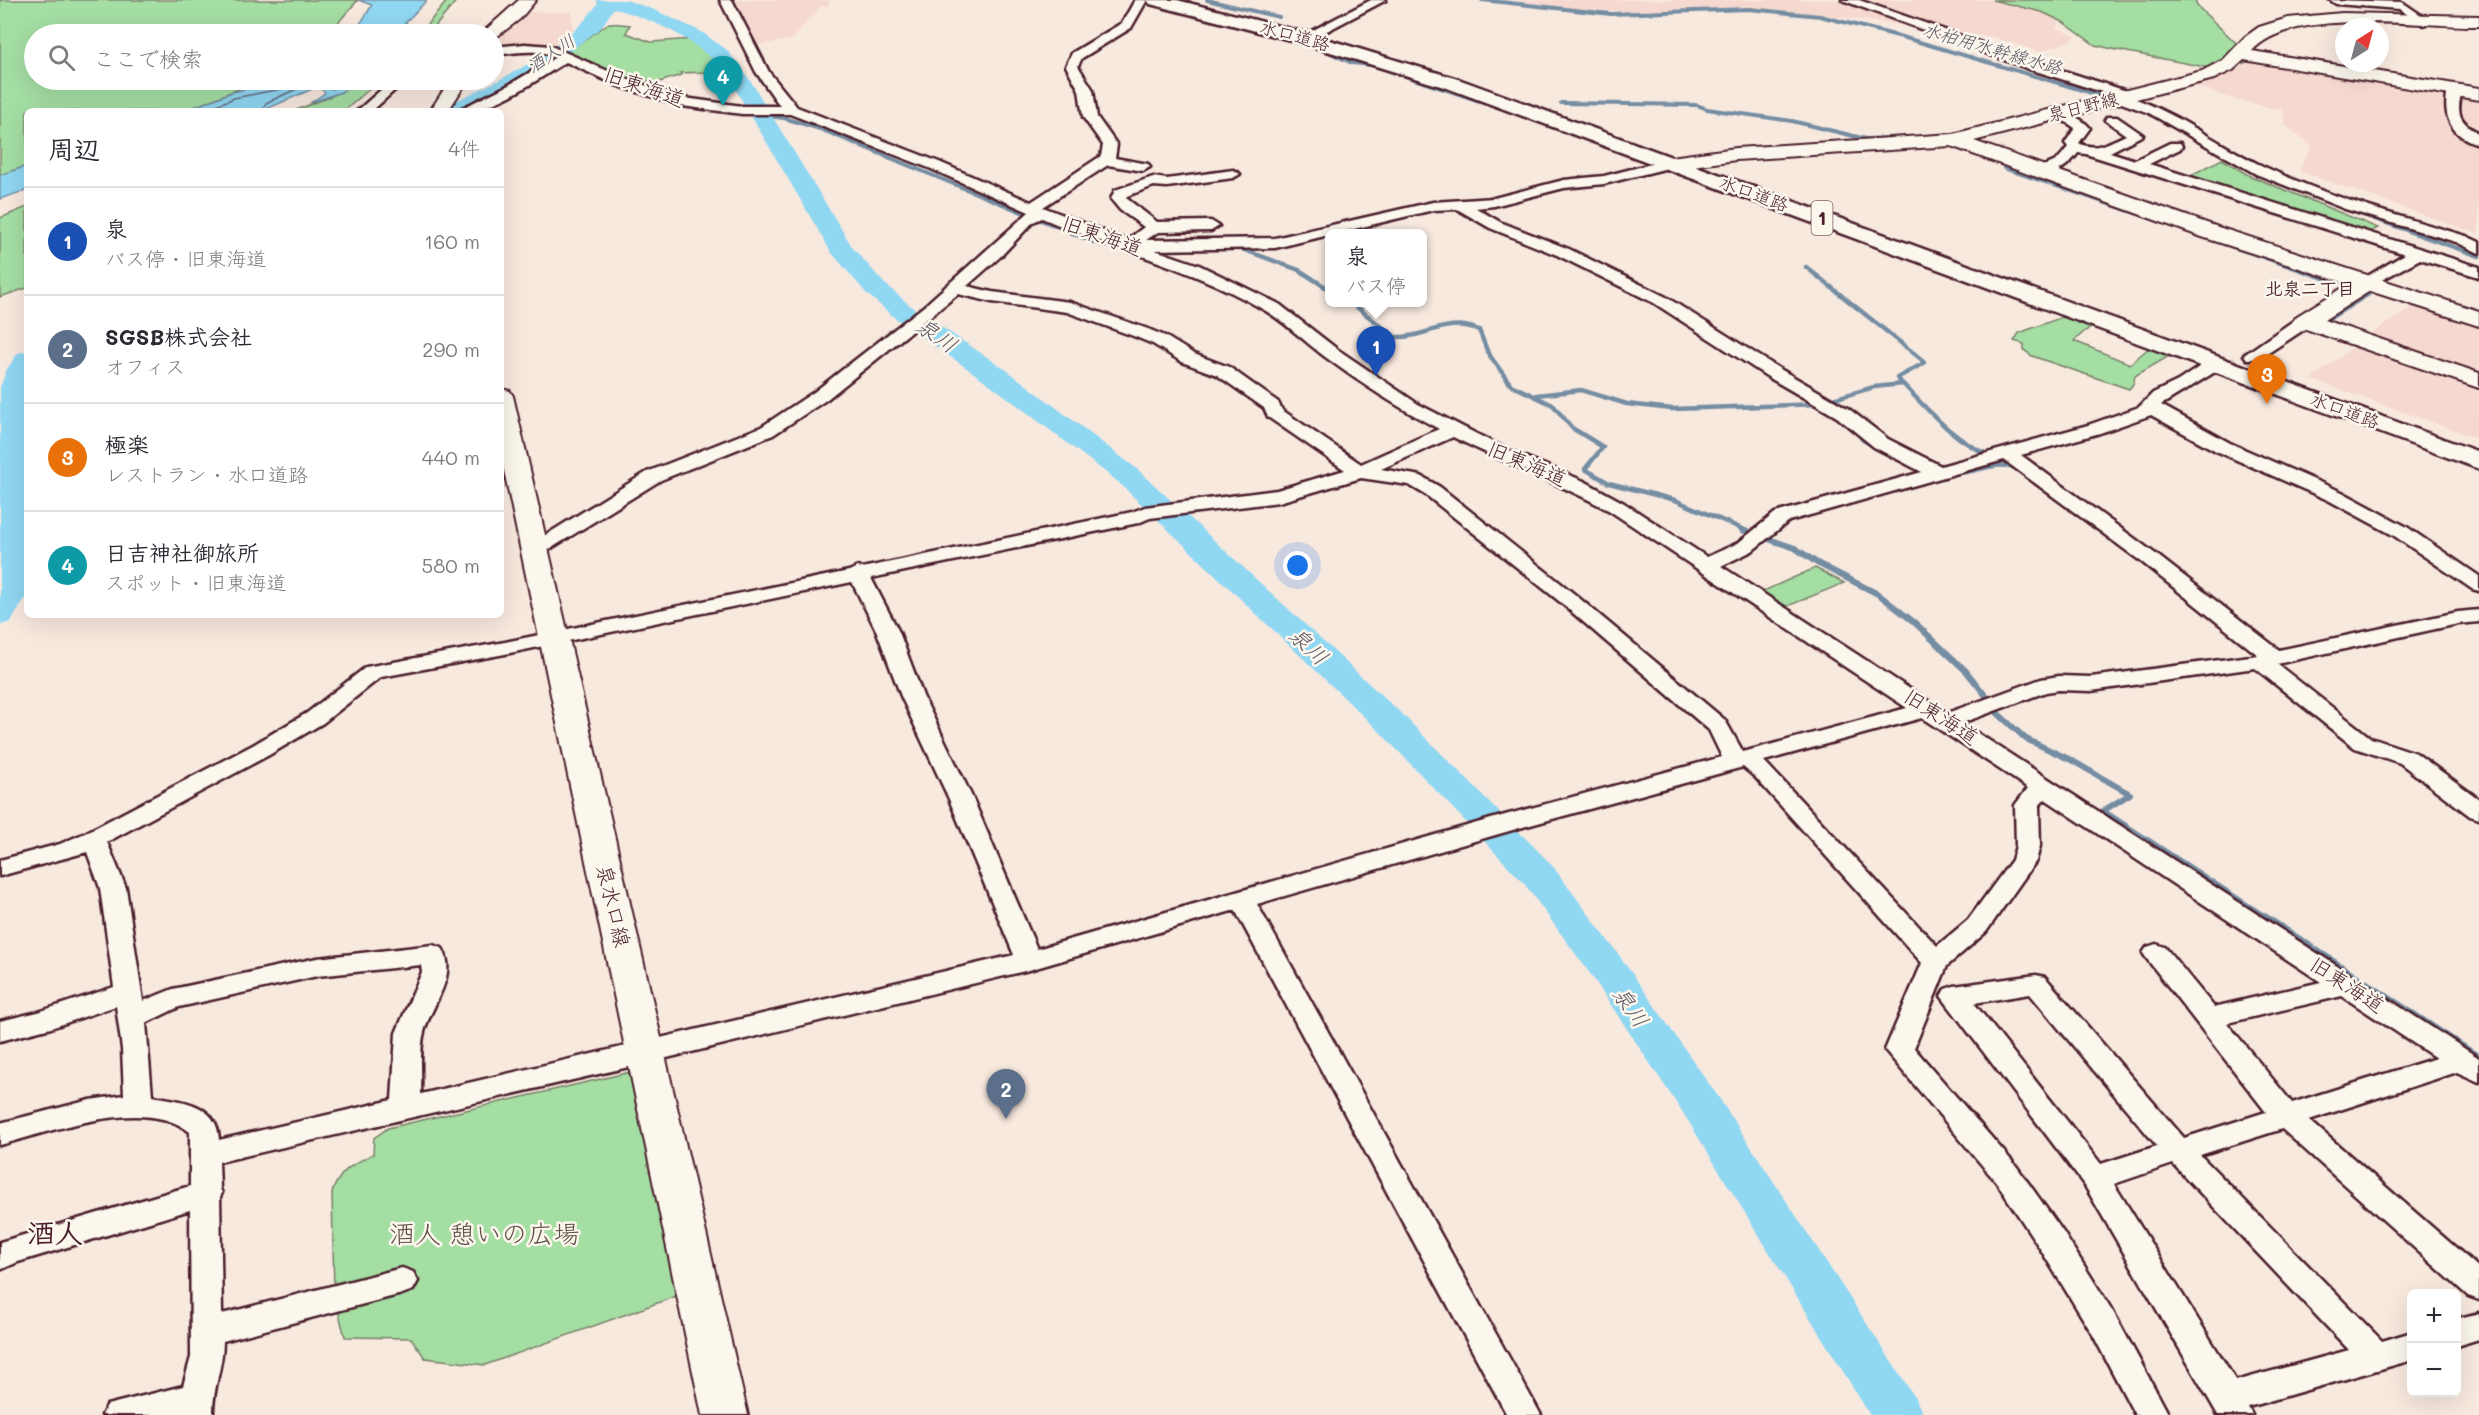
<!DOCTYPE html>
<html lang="ja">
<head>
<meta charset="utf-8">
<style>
  :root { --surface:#fff; --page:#f2f2f3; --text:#2b2b33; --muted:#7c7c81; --line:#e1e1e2; --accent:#0f766e }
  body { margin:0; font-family:Mali,"Klee One",sans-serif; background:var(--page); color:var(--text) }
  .controls { position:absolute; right:18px; bottom:18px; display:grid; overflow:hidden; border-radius:9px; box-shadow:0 6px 24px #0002 }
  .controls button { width:54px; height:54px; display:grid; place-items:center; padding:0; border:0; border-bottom:2px solid var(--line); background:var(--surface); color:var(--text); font:30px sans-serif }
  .compass { position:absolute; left:2335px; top:18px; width:54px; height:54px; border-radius:50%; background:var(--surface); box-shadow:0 6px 24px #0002; rotate:36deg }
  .you { position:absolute; left:1298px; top:566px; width:21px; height:21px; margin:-15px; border:4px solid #fff; border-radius:50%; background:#1a73e8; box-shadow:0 0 0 9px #1a73e833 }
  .badge { display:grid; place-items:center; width:39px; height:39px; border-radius:50%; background:var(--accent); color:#fff; font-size:20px; font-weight:700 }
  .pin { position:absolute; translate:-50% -50px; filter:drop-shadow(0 2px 3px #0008) }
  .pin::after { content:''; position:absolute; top:32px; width:21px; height:18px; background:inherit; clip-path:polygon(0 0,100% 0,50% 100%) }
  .popup { position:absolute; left:1325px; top:229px; width:102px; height:78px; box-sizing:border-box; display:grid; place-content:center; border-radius:9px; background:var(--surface); filter:drop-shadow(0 2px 4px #0005); font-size:20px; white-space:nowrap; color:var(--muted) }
  .popup b { font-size:22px; color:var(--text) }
  .popup::after { content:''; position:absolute; left:50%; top:100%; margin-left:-12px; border:12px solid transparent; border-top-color:var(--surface) }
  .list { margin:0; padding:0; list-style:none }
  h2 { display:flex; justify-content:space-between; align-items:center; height:78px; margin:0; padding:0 24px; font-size:26px }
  h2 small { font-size:20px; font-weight:400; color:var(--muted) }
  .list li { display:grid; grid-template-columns:39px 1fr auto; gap:18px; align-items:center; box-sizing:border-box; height:108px; padding:0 24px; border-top:2px solid var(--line) }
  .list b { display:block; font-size:22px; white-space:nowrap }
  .list p { margin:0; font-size:20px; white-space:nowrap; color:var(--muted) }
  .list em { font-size:20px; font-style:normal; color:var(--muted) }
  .icon { flex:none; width:33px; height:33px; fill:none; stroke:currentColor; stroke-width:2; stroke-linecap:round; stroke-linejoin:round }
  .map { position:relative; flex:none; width:2479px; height:1415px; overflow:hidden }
  .search { position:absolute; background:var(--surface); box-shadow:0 6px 24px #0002; left:24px; top:24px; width:480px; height:66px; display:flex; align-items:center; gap:15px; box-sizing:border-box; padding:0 21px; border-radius:33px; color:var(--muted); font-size:22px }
  .panel { position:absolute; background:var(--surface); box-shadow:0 6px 24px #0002; left:24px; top:108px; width:480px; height:510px; border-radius:9px }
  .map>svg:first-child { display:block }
  .built { fill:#f5d8cf }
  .green { fill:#a4dea3; stroke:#777e67; stroke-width:1.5 }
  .water { fill:#90d7f2; stroke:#748da2; stroke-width:1.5 }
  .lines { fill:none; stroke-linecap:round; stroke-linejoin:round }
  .shore { stroke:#66697b; stroke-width:1.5 }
  .stream-far3 { stroke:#748da2; stroke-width:4 }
  .stream-far2 { stroke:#748da2; stroke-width:4.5 }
  .stream-far1 { stroke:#748da2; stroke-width:6 }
  .stream { stroke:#748da2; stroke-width:8 }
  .river { fill:#90d7f2; fill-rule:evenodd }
  .street-tunnel { stroke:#d5c1bb; stroke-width:17; stroke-dasharray:17 9; stroke-linecap:butt }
  .street-casing { stroke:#4a1f2b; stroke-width:5 }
  .secondary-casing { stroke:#4a1f2b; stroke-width:4 }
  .highway-casing { stroke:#4a1f2b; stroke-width:5 }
  .street { fill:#fbf7ec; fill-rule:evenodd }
  .secondary { fill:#fbf7ec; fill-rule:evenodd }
  .highway { fill:#fbf7ec; fill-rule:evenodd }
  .labels { text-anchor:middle; stroke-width:5; stroke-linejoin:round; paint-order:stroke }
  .far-street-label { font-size:18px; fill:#4a1f2b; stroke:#fbf7ec }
  .far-water-label { font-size:18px; font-style:italic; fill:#5f5667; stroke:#fbf7ec }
  .far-neighbourhood-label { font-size:18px; font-weight:bold; fill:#4a1f2b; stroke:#fbf7ec }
  .shield { fill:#fbf7ec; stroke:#7f6065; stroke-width:1.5 }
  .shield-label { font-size:20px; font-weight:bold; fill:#4a1f2b }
  .street-label { font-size:21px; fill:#4a1f2b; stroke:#fbf7ec }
  .water-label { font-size:22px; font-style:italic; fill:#5f5667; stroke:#fbf7ec }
  .near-park-label { font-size:26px; fill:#604f49; stroke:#fbf7ec }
  .near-quarter-label { font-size:28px; font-weight:bold; fill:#4a1f2b; stroke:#fbf7ec }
</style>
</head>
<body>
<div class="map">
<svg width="2479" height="1415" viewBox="0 0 2479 1415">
  <rect width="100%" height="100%" fill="#f8e9df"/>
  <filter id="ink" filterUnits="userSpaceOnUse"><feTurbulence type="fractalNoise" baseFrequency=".0167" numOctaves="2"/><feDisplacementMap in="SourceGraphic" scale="12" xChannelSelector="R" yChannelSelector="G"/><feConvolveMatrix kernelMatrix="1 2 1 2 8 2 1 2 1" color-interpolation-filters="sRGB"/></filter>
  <g filter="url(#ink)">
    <!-- built -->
    <path class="built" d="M 736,0 L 829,0 L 828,6 L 820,7 L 791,40 L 757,45 Z
      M 1512,0 L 2067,0 L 2056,28 L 2076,36 L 2068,42 L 2039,52 L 1994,37 L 1776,9 L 1658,13 L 1566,8 Z
      M 526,12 L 572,12 L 573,29 L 566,37 L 547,47 L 494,49 L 494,37 Z
      M 2255,60 L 2479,98 L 2479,234 L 2299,171 L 2312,146 L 2285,125 L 2283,110 L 2239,101 L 2191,85 L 2231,72 Z
      M 2414,306 L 2479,327 L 2479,439 L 2311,379 L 2366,337 Z"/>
    <!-- green -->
    <path class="green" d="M 0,0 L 358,0 L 328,34 L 34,34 L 34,80 L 261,80 L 184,111 L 27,111 L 27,166 L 0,175 Z
      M 448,0 L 457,0 L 429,34 L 419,34 Z
      M 1992,0 L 2195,0 L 2197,6 L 2250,56 L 2248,62 L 2225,69 L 2210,68 L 2117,50 L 2095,45 L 2063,22 L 2042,12 Z
      M 609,23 L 630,25 L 626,33 L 651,42 L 694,39 L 719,61 L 710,72 L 680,73 L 682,75 L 653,84 L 646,80 L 644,84 C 617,80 593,62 567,52 Z
      M 358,80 L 380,80 L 344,111 L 294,111 L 341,92 Z
      M 2222,159 L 2248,175 L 2378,228 L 2365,234 L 2185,178 Z
      M 27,207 L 27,288 L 0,297 L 0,218 Z
      M 2065,316 L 2095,326 L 2085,331 L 2074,341 L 2130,364 L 2150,347 L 2171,355 L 2135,376 L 2133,384 L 2129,389 L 2032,356 L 2024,350 L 2024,344 L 2014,341 L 2019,333 Z
      M 1815,568 L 1844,583 L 1783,608 L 1759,593 Z
      M 635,1071 L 677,1296 L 485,1365 L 425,1358 L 411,1338 L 345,1337 L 334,1295 L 332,1192 C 341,1169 352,1165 373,1154 L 374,1138 L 388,1128 Z"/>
    <!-- water -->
    <path class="water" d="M 358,0 L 427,0 L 405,23 L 410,25 L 401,34 L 354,34 L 372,5 Z
      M 288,80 L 358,80 L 341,92 L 310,103 L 325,93 L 319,86 L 262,111 L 184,111 L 232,92 Z
      M 27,166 L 27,190 L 0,199 L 0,175 Z"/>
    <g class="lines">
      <!-- shore -->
      <path class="shore" d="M 202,111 L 234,98 L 281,89 L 286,86 L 287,80
        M 262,111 L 266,103 L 316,80 L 323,81 L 332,89 L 348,80"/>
      <!-- stream-far3 -->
      <path class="stream-far3" d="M 1207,0 L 1279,17
        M 1482,0 L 1611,14 L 1749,9 L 1820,16 L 1902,37 L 2102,96
        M 1326,51 L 1352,63 L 1372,65 L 1513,112
        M 1561,103 L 1697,105 L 1707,109 L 1792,121 L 1866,139 L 1914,137
        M 759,115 L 784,118 L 820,129 L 1070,232
        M 2004,168 L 2191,232
        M 2341,207 L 2412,232"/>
      <!-- stream-far2 -->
      <path class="stream-far2" d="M 1067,231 L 1101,245 L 1129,249
        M 2187,231 L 2336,282
        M 2408,231 L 2479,256
        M 1236,247 L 1299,270 L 1330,290
        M 1806,267 L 1921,359 L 1924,363 L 1897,378 L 1903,384
        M 1350,302 L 1395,337 C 1424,339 1447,316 1479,330 L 1488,353 L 1511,385 L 1553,405 L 1572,428 L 1603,447 L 1585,469 L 1609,483 L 1675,500 L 1747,531
        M 2331,326 L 2325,321 L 2370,293 L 2368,292
        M 1537,395 L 1581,390 L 1627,404 L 1672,409 L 1821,404
        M 1823,402 L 1874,387 L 1903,384 C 1930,412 1954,441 1991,456
        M 1855,430 L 1863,440 L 1877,448
        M 1943,472 C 1970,478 1991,459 2016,468"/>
      <!-- stream-far1 -->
      <path class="stream-far1" d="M 1742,530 L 1795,548 L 1817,563 L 1878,594 L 1914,622 L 1966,671 L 1986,696 L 1993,709 L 2026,739 L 2071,760 L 2130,794 L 2103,811 L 2265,917"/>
      <!-- stream -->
      <path class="stream" d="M 2263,916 L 2479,1058"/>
      <!-- river -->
      <path class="river" d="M 596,0 L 626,0 L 652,9 L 700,31 L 727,50 L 750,80 L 853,248 L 884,283 L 913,308 L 1008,371 L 1137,469 L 1405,717 L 1551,864 L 1619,955 L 1717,1095 L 1916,1399 L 1923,1415 L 1870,1415 L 1687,1119 L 1591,975 L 1523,882 L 1381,733 L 1117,481 L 988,383 L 895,318 L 866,293 L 831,252 L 730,80 C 703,41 658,22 614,8 L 601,28 L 544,71 L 511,90 L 467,111 L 440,111 L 443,107 C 494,83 567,51 598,3 Z
        M 27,351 L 27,595 L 11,622 L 0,625 L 0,387 L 7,369 L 18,353 Z"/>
      <!-- street-tunnel -->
      <path class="street-tunnel" d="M 2224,373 L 2253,355"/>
      <defs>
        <path id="street" d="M 720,0 L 732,0 L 769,72 L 797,107 L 939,162 L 1031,202 L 1101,156 L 1103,145 L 1083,117 L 1079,90 L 1066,66 L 1072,53 L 1122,23 L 1135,0 L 1147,0 L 1131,28 L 1082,58 L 1078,66 L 1093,90 L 1097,117 L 1117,145 L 1115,158 L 1148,164 L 1150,167 L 1143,171 L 1108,165 L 1043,207 L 1127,240 L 1144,227 L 1120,210 L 1111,199 L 1115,190 L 1153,177 L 1167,179 L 1233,170 L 1240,174 L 1233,178 L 1167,187 L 1154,186 L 1127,196 L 1126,198 L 1157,222 L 1211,221 L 1219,226 L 1211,231 L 1158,232 L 1146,240 L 1275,238 L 1433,202 L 1494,198 L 1564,180 L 1604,176 L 1671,159 L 1676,160 L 1678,163 L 1676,166 L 1604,184 L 1564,188 L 1494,206 L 1476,208 L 1500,222 L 1569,249 L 1666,297 L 1780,369 L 1849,409 L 1888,439 L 1941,466 L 2088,425 L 2139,407 L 2153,393 L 2178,381 L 2211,359 L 2223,359 L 2226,363 L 2223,367 L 2161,405 L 2230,443 L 2342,492 L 2407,527 L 2479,576 L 2479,591 L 2472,589 L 2393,535 L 2328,500 L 2216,451 L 2151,415 L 2100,433 L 2021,455 L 2157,555 L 2279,650 L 2458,612 L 2479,610 L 2479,622 L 2458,624 L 2277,664 L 2371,738 L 2416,753 L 2479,799 L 2479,819 L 2470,816 L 2400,763 L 2355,748 L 2255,668 L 2091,691 L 2059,690 L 2046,692 L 1962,723 L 2479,1058 L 2479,1082 L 2457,1072 L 2309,1120 L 2479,1268 L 2479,1300 L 2468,1296 L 2282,1129 L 2200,1155 L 2382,1341 L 2412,1332 L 2412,1360 L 2248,1407 L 2252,1415 L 2218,1415 L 2085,1186 L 1941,996 L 1945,989 L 1954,986 L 2036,975 L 2045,977 L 2184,1138 L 2266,1112 L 2147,959 L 2143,953 L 2147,947 L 2156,944 L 2165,947 L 2214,1007 L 2321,982 L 2045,799 L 2039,806 L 2040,846 L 2036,861 L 1986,932 L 1947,966 L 1914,1048 L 2017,1167 L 2063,1232 L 2115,1315 L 2169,1415 L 2135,1415 L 2093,1335 L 2041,1250 L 1997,1183 L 1885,1050 L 1922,963 L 1755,777 L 1743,767 L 1523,827 L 1257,904 L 1541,1415 L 1507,1415 L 1235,910 L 1029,970 L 646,1063 L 219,1162 L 220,1189 L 222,1193 L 220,1197 L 222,1314 L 402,1268 L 413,1272 L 418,1281 L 413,1290 L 402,1294 L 223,1341 C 223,1367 212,1390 213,1415 L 102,1415 L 107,1405 L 183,1386 L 191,1357 L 190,1210 L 18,1262 L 0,1270 L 0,1242 L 190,1186 L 190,1132 C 144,1095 51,1132 0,1145 L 0,1123 L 90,1100 L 124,1095 L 122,1049 L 116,1006 L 51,1028 L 0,1041 L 0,1021 L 38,1012 L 114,987 L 100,888 L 87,852 L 0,876 L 0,860 L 60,844 L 85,833 L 253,745 L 307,713 L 366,667 L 505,642 L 849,571 L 858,567 L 862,568 L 1132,512 L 1145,507 L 1277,490 L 1345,470 L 1268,417 L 1264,408 L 1217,375 L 1182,362 L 1153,344 L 1136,337 L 1067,312 L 992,302 L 958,294 L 826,400 L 773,435 L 661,480 L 542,554 L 528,554 L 525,550 L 528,546 L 647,472 L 761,427 L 814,392 L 923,307 L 1029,212 L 929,168 L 790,114 L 742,114 L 682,106 L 616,85 L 566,62 C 533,82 496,111 456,111 L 507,86 L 556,57 C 537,48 514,53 494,55 L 494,47 L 525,44 L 551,46 L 626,79 L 684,98 L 742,106 L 780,106 L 756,72 ZM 1457,209 L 1490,228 L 1557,255 L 1654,303 L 1768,377 L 1837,417 L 1874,447 L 1922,472 L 1775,513 L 1738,543 L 1707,557 L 1624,503 L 1584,481 L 1508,450 L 1418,404 L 1337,349 L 1279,304 L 1199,265 L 1155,250 L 1275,248 L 1433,210 ZM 1042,218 C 1116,250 1195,269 1266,311 C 1286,323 1304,341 1324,356 C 1360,383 1399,408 1439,429 L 1361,464 L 1282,410 L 1278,402 L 1229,367 L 1194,354 L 1165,336 L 1148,329 L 1070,302 L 992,292 L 967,286 L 1001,256 L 1033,222 ZM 1453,437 C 1505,463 1559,483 1610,511 L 1907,708 L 1743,752 L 1725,720 L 1573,593 L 1440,487 L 1421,476 L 1381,469 ZM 2004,460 L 2143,563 L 2258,655 L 2091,677 L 2059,676 L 2041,679 L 1947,713 L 1721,566 L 1752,551 L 1789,521 ZM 1361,478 L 1409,485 L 1426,495 L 1559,601 L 1709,730 L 1722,757 L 1505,815 L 1037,949 L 973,799 L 923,696 L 899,632 L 871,578 L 1138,523 L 1150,518 L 1279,502 ZM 852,582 L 877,632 L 901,696 L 949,799 L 1014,955 L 421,1094 C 422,1074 419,1051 424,1032 C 431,1005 459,975 442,948 L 433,945 L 317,958 L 173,989 L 143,1001 L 126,888 L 107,842 L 269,755 L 323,723 L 381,677 L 505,654 ZM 1922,718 L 2028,788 L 2015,805 L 2016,846 L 2012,860 L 1968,920 L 1937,946 L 1764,761 ZM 421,965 L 422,972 L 396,1033 L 392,1100 L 219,1140 C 218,1103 181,1101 152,1096 L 146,1023 L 179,1007 L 317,976 ZM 2030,994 L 2157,1146 L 2101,1164 L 1974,1003 ZM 2342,996 L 2436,1058 L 2292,1103 L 2227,1023 ZM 2173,1164 L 2349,1350 L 2236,1381 L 2114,1184 Z
          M 1371,0 L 1386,0 L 1308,41 L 1300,41 L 1298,38 Z
          M 1842,0 L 1859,0 L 2036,62 L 2133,93 L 2133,98 C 2181,115 2221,147 2267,168 C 2331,198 2399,216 2466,236 L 2479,242 L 2479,253 L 2456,242 L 2345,209 L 2256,174 L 2149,113 L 2116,101 L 2115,96 L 2026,68 Z
          M 2330,0 L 2402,2 L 2430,21 L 2424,25 L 2399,9 L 2336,4 Z
          M 392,80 L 406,80 L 372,111 L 357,111 Z
          M 2455,86 L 2462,90 C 2456,114 2458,120 2479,134 L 2479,144 C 2451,137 2442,116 2448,90 Z
          M 2054,111 C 2068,114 2080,116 2090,128 L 2079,143 C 2095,152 2110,142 2126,135 L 2105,120 L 2107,117 L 2117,117 L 2143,135 L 2110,152 L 2135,160 L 2170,143 L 2180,143 L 2182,146 L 2180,149 L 2149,164 L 2479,267 L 2479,277 L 2420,259 L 2367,288 L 2359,283 L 2361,280 L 2405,254 L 2086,154 L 2078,153 C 2068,167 2050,179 2033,175 L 2031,172 C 2037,166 2046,166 2054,162 C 2060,158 2063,153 2068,147 L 2065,143 L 2075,128 L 2066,122 L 2049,118 L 2047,115 Z
          M 2305,316 L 2311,317 L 2313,321 L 2311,325 L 2259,359 L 2247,359 L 2244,355 L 2299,317 Z
          M 2479,1313 L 2479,1339 L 2456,1346 L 2456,1319 Z"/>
        <path id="secondary" d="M 519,0 L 536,0 L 520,19 L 495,38 L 494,34 L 481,34 Z
          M 2342,13 L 2479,16 L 2479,26 C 2421,27 2292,6 2252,51 L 2479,88 L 2479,100 L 2244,60 L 2233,70 L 2214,79 L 1974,141 L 2218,227 L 2479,311 L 2479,326 L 2370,291 L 2324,320 L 2479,373 L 2479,388 L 2297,326 L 2293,321 L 2297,316 L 2349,284 L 2202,237 L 1951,146 L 1736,160 L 1671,169 L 1664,167 L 1661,163 L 1664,159 L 1671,157 L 1736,148 L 1953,134 L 2202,71 L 2223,60 L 2245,37 L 2259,27 L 2288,18 Z
          M 450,80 L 468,80 L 448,111 L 430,111 Z
          M 501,389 L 510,391 L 513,396 L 748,1415 L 702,1415 L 501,456 Z"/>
        <path id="highway" d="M 1147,0 L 1177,0 L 1310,34 L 1461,80 L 2479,452 L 2479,469 L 1447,88 L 1298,42 L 1150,4 Z"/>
      </defs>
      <!-- street casing -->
      <use href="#street" class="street-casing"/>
      <!-- secondary casing -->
      <use href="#secondary" class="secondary-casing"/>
      <!-- highway casing -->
      <use href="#highway" class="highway-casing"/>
      <!-- street -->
      <use href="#street" class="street"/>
      <!-- secondary -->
      <use href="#secondary" class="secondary"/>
      <!-- highway -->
      <use href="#highway" class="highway"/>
    </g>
  </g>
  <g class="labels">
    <!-- far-street labels -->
    <g class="far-street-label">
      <text transform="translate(1295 36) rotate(15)" y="6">水口道路</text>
      <text transform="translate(2083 107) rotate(-14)" y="6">泉日野線</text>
      <text transform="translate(1754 194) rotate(20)" y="6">水口道路</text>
      <text transform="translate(2345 411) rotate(20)" y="6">水口道路</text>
    </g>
    <!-- far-water labels -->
    <g class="far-water-label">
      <text transform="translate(1992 49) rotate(16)" y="6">水柏用水幹線水路</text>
      <text transform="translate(551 54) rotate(-34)" y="6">酒人川</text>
    </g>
    <!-- far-neighbourhood labels -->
    <g class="far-neighbourhood-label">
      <text x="2310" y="295">北泉二丁目</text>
    </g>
    <!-- shield labels -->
    <rect class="shield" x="1811.5" y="201" width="21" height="34" rx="4.5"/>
    <g class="shield-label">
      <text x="1822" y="225">1</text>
    </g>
    <!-- street labels -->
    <g class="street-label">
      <text transform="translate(644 87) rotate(19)" y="7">旧東海道</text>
      <text transform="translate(1102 236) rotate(19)" y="7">旧東海道</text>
      <text transform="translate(1527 464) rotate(23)" y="7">旧東海道</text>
      <text transform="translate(1941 717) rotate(33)" y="7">旧東海道</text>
      <text transform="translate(613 906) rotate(77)" y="7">泉水口線</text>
      <text transform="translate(2347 985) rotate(33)" y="7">旧東海道</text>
    </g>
    <!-- water labels -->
    <g class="water-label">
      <text transform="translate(937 335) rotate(35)" y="8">泉川</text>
      <text transform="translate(1309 646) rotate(43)" y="8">泉川</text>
      <text transform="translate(1631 1007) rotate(55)" y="8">泉川</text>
    </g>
    <!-- near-park labels -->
    <g class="near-park-label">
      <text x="484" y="1243">酒人 憩いの広場</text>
    </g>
    <!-- near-quarter labels -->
    <g class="near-quarter-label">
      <text x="55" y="1243">酒人</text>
    </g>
  </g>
</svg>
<div class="controls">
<button>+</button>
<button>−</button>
</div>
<svg class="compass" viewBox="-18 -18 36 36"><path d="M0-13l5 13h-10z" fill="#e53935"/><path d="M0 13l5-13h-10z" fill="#7c7c81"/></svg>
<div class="you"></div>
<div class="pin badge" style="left:1376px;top:376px;background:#1a4fb4">1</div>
<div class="popup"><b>泉</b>バス停</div>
<div class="pin badge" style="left:1006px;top:1119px;background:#5c6f8a">2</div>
<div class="pin badge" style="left:2267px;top:404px;background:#e8710a">3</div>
<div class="pin badge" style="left:723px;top:106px;background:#0f9aa8">4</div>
<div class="search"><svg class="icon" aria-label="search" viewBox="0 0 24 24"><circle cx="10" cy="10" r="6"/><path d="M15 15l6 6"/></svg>ここで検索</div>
<section class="panel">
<h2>周辺<small>4件</small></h2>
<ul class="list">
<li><span class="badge" style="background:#1a4fb4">1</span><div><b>泉</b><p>バス停 · 旧東海道</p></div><em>160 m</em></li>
<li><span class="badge" style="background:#5c6f8a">2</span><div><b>SGSB株式会社</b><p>オフィス</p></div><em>290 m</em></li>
<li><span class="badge" style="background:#e8710a">3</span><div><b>極楽</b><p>レストラン · 水口道路</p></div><em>440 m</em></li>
<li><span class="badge" style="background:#0f9aa8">4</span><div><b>日吉神社御旅所</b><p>スポット · 旧東海道</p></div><em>580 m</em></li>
</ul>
</section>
</div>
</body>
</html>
